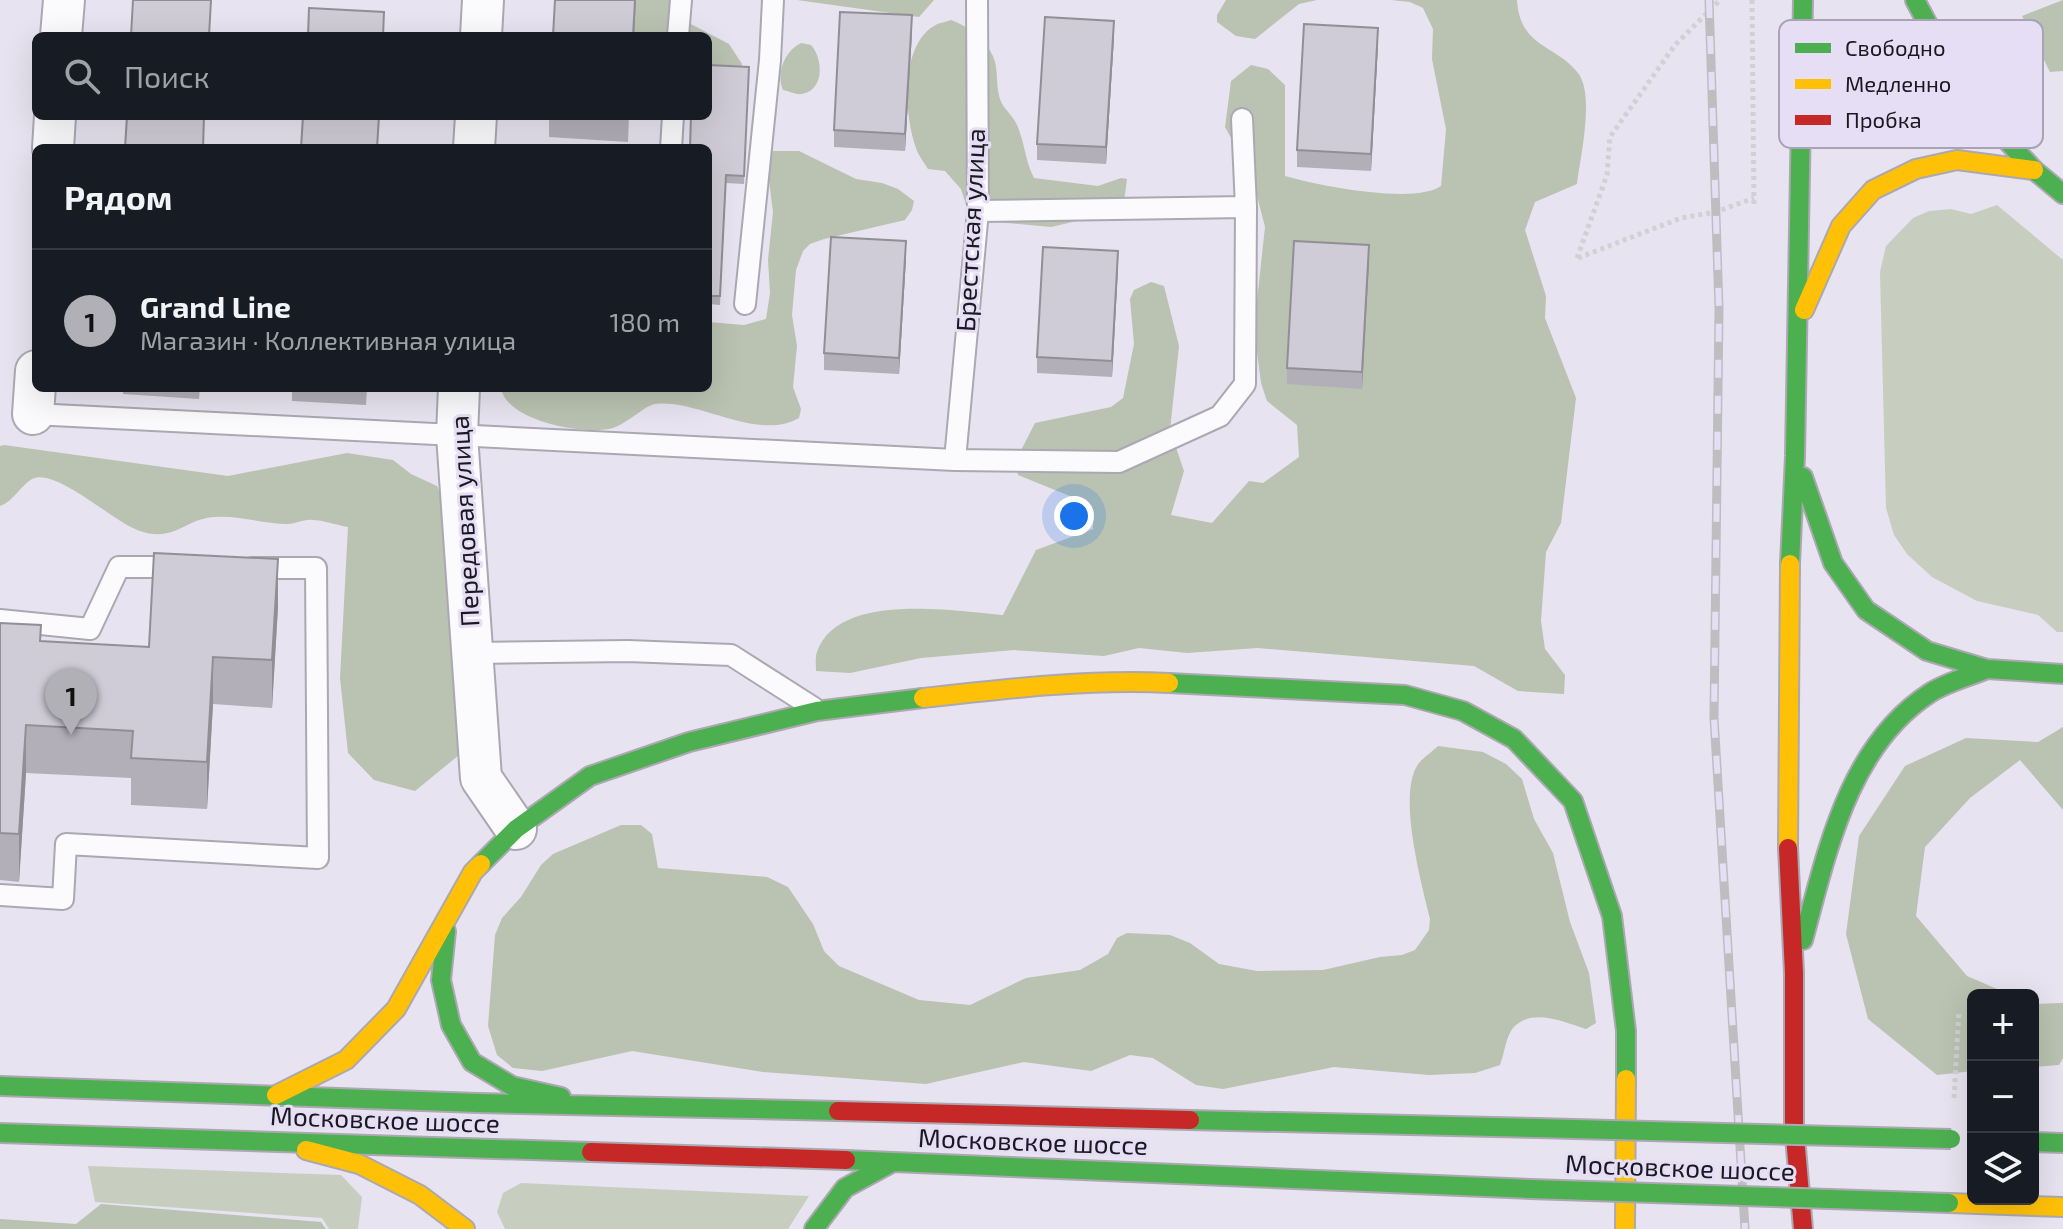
<!DOCTYPE html>
<html lang="ru">
<head>
<meta charset="utf-8">
<style>
  :root { --surface:#171b24; --page:#242831; --text:#f1f3f6; --muted:#9ea1a6; --line:#363941; --accent:#b1b0b7 }
  body { margin:0; font-family:"Exo 2",sans-serif; background:var(--page); color:var(--text) }
  .controls { position:absolute; right:24px; bottom:24px; display:grid; overflow:hidden; border-radius:12px; box-shadow:0 8px 32px #0002 }
  .controls button { width:72px; height:72px; display:grid; place-items:center; padding:0; border:0; border-bottom:2px solid var(--line); background:var(--surface); color:var(--text); font:40px sans-serif }
  .you { position:absolute; left:1074px; top:516px; width:28px; height:28px; margin:-20px; border:6px solid #fff; border-radius:50%; background:#1a73e8; box-shadow:0 0 0 12px #1a73e833 }
  .badge { display:grid; place-items:center; width:52px; height:52px; border-radius:50%; background:var(--accent); color:#111; font-size:26px; font-weight:700 }
  .pin { position:absolute; translate:-50% -66px; filter:drop-shadow(0 2px 4px #0008) }
  .pin::after { content:''; position:absolute; top:42px; width:28px; height:24px; background:inherit; clip-path:polygon(0 0,100% 0,50% 100%) }
  .list { margin:0; padding:0; list-style:none }
  h2 { display:flex; justify-content:space-between; align-items:center; height:104px; margin:0; padding:0 32px; font-size:34px }
  h2 small { font-size:26px; font-weight:400; color:var(--muted) }
  .list li { display:grid; grid-template-columns:52px 1fr auto; gap:24px; align-items:center; box-sizing:border-box; height:144px; padding:0 32px; border-top:2px solid var(--line) }
  .list b { display:block; font-size:30px; white-space:nowrap }
  .list p { margin:0; font-size:26px; white-space:nowrap; color:var(--muted) }
  .list em { font-size:26px; font-style:normal; color:var(--muted) }
  .icon { flex:none; width:44px; height:44px; fill:none; stroke:currentColor; stroke-width:2; stroke-linecap:round; stroke-linejoin:round }
  .map { position:relative; flex:none; width:2063px; height:1229px; overflow:hidden }
  .search { position:absolute; background:var(--surface); box-shadow:0 8px 32px #0002; left:32px; top:32px; width:680px; height:88px; display:flex; align-items:center; gap:20px; box-sizing:border-box; padding:0 28px; border-radius:12px; color:var(--muted); font-size:30px }
  .panel { position:absolute; background:var(--surface); box-shadow:0 8px 32px #0002; left:32px; top:144px; width:680px; height:248px; border-radius:12px }
  .map>svg:first-child { display:block }
  .green { fill:#c7cec0 }
  .forest { fill:#bac2b1 }
  .lines { fill:none; stroke-linecap:round; stroke-linejoin:round }
  .lane-casing { stroke:#aba8b2; stroke-width:24 }
  .street-casing { stroke:#aba8b2; stroke-width:44 }
  .fast-casing { stroke:#aba8b2; stroke-width:22 }
  .slow-casing { stroke:#aba8b2; stroke-width:22 }
  .jam-casing { stroke:#aba8b2; stroke-width:22 }
  .path { stroke:#d2d0d4; stroke-width:5; stroke-dasharray:4 4; stroke-linecap:butt }
  .lane { stroke:#fbfbfd; stroke-width:20 }
  .street { stroke:#fbfbfd; stroke-width:40 }
  .fast { stroke:#4caf50; stroke-width:18 }
  .slow { stroke:#ffc107; stroke-width:18 }
  .jam { stroke:#c62828; stroke-width:18 }
  .rail-casing { stroke:#bebec0; stroke-width:9 }
  .rail { stroke:#e5def5; stroke-width:6; stroke-dasharray:18; stroke-linecap:butt }
  .fast-bridge-casing { stroke:#aba8b2; stroke-width:22; stroke-linecap:butt }
  .fast-bridge { stroke:#4caf50; stroke-width:18 }
  .wall { fill:#b2afb9 }
  .shaded-wall { fill:#918f96 }
  .building { fill:#cfccd7; stroke:#918f96; stroke-width:2 }
  .labels { text-anchor:middle; stroke-width:6; stroke-linejoin:round; paint-order:stroke }
  .street-label { font-size:26px; fill:#1a1820; stroke:#e5def5 }
  .key { fill:#e5def5; stroke:#a8a3b5; stroke-width:2 }
  .key-label { font-size:22px; fill:#1a1820 }
</style>
</head>
<body>
<div class="map">
<svg width="2063" height="1229" viewBox="0 0 2063 1229">
  <rect width="100%" height="100%" fill="#e7e3f0"/>
  <!-- green -->
  <path class="green" d="M 1997,205 L 2063,260 L 2063,632 L 2057,632 L 2038,615 L 1977,601 L 1932,577 L 1907,554 L 1894,535 L 1886,508 L 1880,272 L 1886,246 L 1913,218 L 1929,211 L 1951,209 L 1971,214 Z
    M 88,1166 L 341,1175 L 362,1197 L 358,1229 L 329,1229 L 322,1218 L 95,1202 Z
    M 521,1183 L 809,1196 L 788,1229 L 505,1229 L 497,1212 L 503,1193 Z"/>
  <!-- forest -->
  <path class="forest" d="M 596,0 L 676,0 L 687,22 L 729,44 L 742,64 L 727,106 L 708,111 L 708,36 L 622,36 Z
    M 797,0 L 934,0 L 919,17 Z
    M 1226,0 L 1317,0 L 1299,4 L 1255,39 L 1236,36 L 1217,22 L 1217,15 Z
    M 1391,0 L 1517,0 C 1520,48 1555,44 1578,73 C 1595,95 1580,158 1577,184 L 1535,202 L 1525,230 L 1546,296 L 1545,318 L 1576,398 L 1561,523 L 1546,552 L 1541,621 L 1545,649 L 1565,675 L 1564,694 L 1518,691 L 1474,666 L 1258,648 L 1187,653 L 1139,648 L 1104,656 L 1014,650 L 921,658 L 850,673 L 816,671 C 816,666 815,657 817,652 C 838,591 954,611 1003,615 L 1036,550 L 1093,529 L 1092,510 L 1082,501 L 1018,475 L 1015,462 L 1035,423 L 1111,407 L 1123,398 L 1134,344 L 1130,299 L 1134,290 L 1151,282 L 1164,286 L 1179,346 L 1170,430 L 1184,471 L 1171,515 L 1212,523 L 1249,481 L 1263,483 L 1299,457 L 1297,425 L 1267,401 L 1261,383 L 1254,329 L 1265,227 L 1252,176 L 1225,127 L 1231,81 L 1251,65 L 1268,69 L 1285,85 L 1285,176 C 1316,185 1414,205 1441,186 L 1446,129 L 1432,59 L 1433,29 L 1423,8 L 1410,2 Z
    M 2063,0 L 2063,71 L 2050,72 L 2022,16 Z
    M 951,20 C 968,26 991,44 995,62 C 998,74 996,87 1000,99 C 1003,109 1013,115 1017,125 C 1025,143 1025,161 1034,178 L 1098,186 L 1121,178 L 1127,179 L 1124,202 L 1119,211 L 1051,227 L 997,222 L 967,208 L 961,189 L 945,171 L 928,169 C 924,162 918,155 916,148 C 904,115 900,46 934,26 C 938,23 946,22 951,20 Z
    M 801,43 L 811,45 C 823,58 825,90 802,94 C 796,95 789,91 783,90 C 776,74 784,51 801,43 Z
    M 772,151 L 799,151 L 856,179 L 882,183 L 898,189 L 914,201 L 912,210 L 905,220 L 824,239 L 810,244 L 803,251 L 796,270 L 792,315 L 797,346 L 793,387 L 801,409 L 799,418 C 756,442 699,399 655,404 C 646,405 626,424 613,428 C 585,436 506,421 501,388 L 708,388 L 708,322 L 744,325 L 766,319 L 770,293 L 768,260 L 773,212 L 768,173 Z
    M 4,445 L 228,476 L 347,453 L 393,460 L 411,474 L 437,486 L 445,505 L 472,751 L 459,755 L 415,791 L 374,780 L 348,753 L 340,678 L 348,527 C 336,525 323,520 312,520 C 304,519 296,524 288,524 C 263,524 239,515 215,517 C 186,518 174,543 140,531 C 114,523 56,467 32,479 C 20,486 14,501 0,506 L 0,446 Z
    M 2063,727 L 2063,810 L 2020,760 L 1970,798 L 1925,847 L 1916,916 L 1967,976 L 2011,995 L 1973,995 L 1973,1071 L 1937,1075 L 1868,1019 L 1846,934 L 1859,836 L 1905,766 L 1966,738 L 2038,742 Z
    M 1438,746 L 1483,752 L 1506,764 L 1522,779 L 1534,819 L 1553,853 L 1570,922 L 1589,973 L 1596,1023 L 1586,1029 C 1564,1022 1531,1007 1513,1028 C 1506,1036 1504,1055 1500,1065 L 1475,1073 L 1429,1075 L 1334,1067 L 1223,1089 L 1196,1085 L 1153,1058 L 1130,1055 L 1091,1071 L 1024,1062 L 926,1084 L 763,1072 L 632,1051 L 542,1071 L 513,1068 L 497,1055 L 488,1026 L 495,935 L 502,918 L 521,897 L 541,865 L 553,854 L 621,825 L 641,825 L 652,834 L 658,868 L 767,877 L 788,887 L 813,924 L 824,951 L 839,966 L 919,1000 L 970,1005 L 1026,978 L 1080,970 L 1108,954 L 1117,938 L 1127,933 L 1170,935 L 1190,943 L 1219,964 L 1257,971 L 1323,970 L 1380,957 L 1402,955 L 1415,950 L 1429,930 L 1430,919 C 1422,885 1396,792 1419,763 C 1424,757 1432,752 1438,746 Z
    M 2063,1003 L 2063,1058 L 2059,1065 L 2033,1067 L 2033,1004 Z
    M 101,1204 L 321,1222 L 326,1229 L 0,1229 L 0,1219 L 76,1224 Z"/>
  <g class="lines">
    <defs>
      <path id="lane" d="M 678,36 L 681,0
        M 1242,119 L 1246,207
        M 671,148 L 673,116
        M 745,304 L 770,60 L 773,0
        M 33,414 L 955,460 L 1119,462 L 1220,416 L 1245,384 L 1246,207 L 978,211
        M 955,460 L 978,211 L 977,0
        M 0,620 L 90,629 L 119,567 L 180,567
        M 472,653 L 628,651 L 731,655 L 814,708
        M 0,895 L 63,899 L 66,844 L 318,858 L 316,568 L 252,568"/>
      <path id="street" d="M 61,36 L 64,0
        M 481,36 L 483,0
        M 53,148 L 55,116
        M 474,148 L 476,116
        M 459,388 L 457,435 L 481,778 L 516,829
        M 33,414 L 36,371"/>
      <path id="fast" d="M 1915,0 L 1966,96 L 2034,170 L 2063,194
        M 1803,477 L 1833,563 L 1866,610 L 1927,651 L 1987,669 L 2063,674
        M 1790,564 L 1795,456 L 1803,0
        M 1169,683 L 1405,695 L 1463,711 L 1514,739 L 1573,801 L 1612,916 L 1626,1031 L 1626,1079
        M 481,864 L 516,829 L 590,776 L 689,742 L 817,711 L 923,698
        M 446,931 L 441,980 L 451,1025 L 472,1062 L 512,1086 L 561,1097
        M 1803,940 C 1827,852 1848,746 1930,693 C 1947,682 1968,677 1987,669
        M 0,1086 L 478,1103 L 838,1111
        M 1190,1120 L 1537,1128
        M 0,1133 L 591,1152
        M 2033,1142 L 2063,1143
        M 846,1160 L 1530,1189
        M 814,1229 L 845,1188 L 893,1162"/>
      <path id="slow" d="M 1804,310 L 1841,226 L 1873,190 L 1916,169 L 1957,160 L 2034,170
        M 923,698 C 1004,689 1087,679 1169,683
        M 1788,848 L 1790,564
        M 276,1095 L 346,1060 L 396,1009 L 473,872 L 481,864
        M 306,1150 L 359,1164 L 420,1195 L 465,1229
        M 1949,1203 L 2063,1207
        M 1625,1229 L 1626,1079"/>
      <path id="jam" d="M 1788,848 L 1794,973 L 1794,1125 L 1803,1229
        M 838,1111 L 1190,1120
        M 591,1152 L 846,1160"/>
    </defs>
    <!-- lane casing -->
    <use href="#lane" class="lane-casing"/>
    <!-- street casing -->
    <use href="#street" class="street-casing"/>
    <!-- fast casing -->
    <use href="#fast" class="fast-casing"/>
    <!-- slow casing -->
    <use href="#slow" class="slow-casing"/>
    <!-- jam casing -->
    <use href="#jam" class="jam-casing"/>
    <!-- path -->
    <path class="path" d="M 1752,0 L 1754,207
      M 1577,258 L 1607,175 L 1610,137 L 1675,45 L 1720,0
      M 1578,258 L 1681,218 L 1716,212 L 1754,198
      M 1954,1098 L 1959,1011"/>
    <!-- lane -->
    <use href="#lane" class="lane"/>
    <!-- street -->
    <use href="#street" class="street"/>
    <!-- fast -->
    <use href="#fast" class="fast"/>
    <!-- slow -->
    <use href="#slow" class="slow"/>
    <!-- jam -->
    <use href="#jam" class="jam"/>
    <defs>
      <path id="rail" d="M 1709,0 L 1719,309 L 1714,718 L 1745,1229"/>
    </defs>
    <!-- rail casing -->
    <use href="#rail" class="rail-casing"/>
    <!-- rail -->
    <use href="#rail" class="rail"/>
    <defs>
      <path id="fast-bridge" d="M 1537,1128 L 1951,1139
        M 1530,1189 L 1949,1203"/>
    </defs>
    <!-- fast-bridge casing -->
    <use href="#fast-bridge" class="fast-bridge-casing"/>
    <!-- fast-bridge -->
    <use href="#fast-bridge" class="fast-bridge"/>
  </g>
  <!-- wall -->
  <path class="wall" d="M 912,32 L 905,151 L 834,147 L 834,130 Z
    M 1114,37 L 1106,164 L 1037,160 L 1037,144 Z
    M 1378,44 L 1371,171 L 1297,167 L 1297,150 Z
    M 749,67 L 744,184 L 726,183 L 720,305 L 708,304 L 708,148 Z
    M 549,116 L 629,116 L 628,142 L 549,137 Z
    M 906,258 L 899,374 L 824,370 L 824,353 Z
    M 1369,261 L 1362,389 L 1287,384 L 1287,368 Z
    M 1118,268 L 1112,377 L 1037,373 L 1037,357 Z
    M 123,388 L 200,388 L 199,399 L 123,394 Z
    M 292,388 L 367,388 L 366,405 L 292,401 Z
    M 278,607 L 272,708 L 213,704 L 207,809 L 131,805 L 131,778 L 26,773 L 19,882 L 0,880 L 0,623 L 41,641 L 149,647 Z"/>
  <!-- shaded-wall -->
  <path class="shaded-wall" d="M 635,0 L 636,0 L 634,36 L 633,36 Z
    M 912,15 L 912,32 L 905,151 L 905,134 Z
    M 1114,21 L 1114,37 L 1106,164 L 1106,147 Z
    M 1378,28 L 1378,44 L 1371,171 L 1371,154 Z
    M 906,241 L 906,258 L 899,374 L 899,358 Z
    M 1369,245 L 1369,261 L 1362,389 L 1362,372 Z
    M 1118,251 L 1118,268 L 1112,377 L 1112,361 Z
    M 278,559 L 278,607 L 272,708 L 272,660 Z
    M 213,657 L 213,704 L 207,809 L 207,762 Z
    M 26,725 L 26,773 L 19,882 L 19,834 Z"/>
  <!-- building -->
  <path class="building" d="M 133,0 L 211,0 L 209,36 L 131,36 Z
    M 555,0 L 635,0 L 633,36 L 553,36 Z
    M 309,8 L 384,12 L 383,36 L 308,36 Z
    M 840,12 L 912,15 L 905,134 L 834,130 Z
    M 1045,17 L 1114,21 L 1106,147 L 1037,144 Z
    M 1304,24 L 1378,28 L 1371,154 L 1297,150 Z
    M 708,65 L 749,67 L 744,176 L 726,175 L 720,296 L 708,296 L 708,148 L 690,148 L 691,116 L 708,116 Z
    M 127,116 L 204,116 L 203,148 L 125,148 Z
    M 303,116 L 379,116 L 377,148 L 301,148 Z
    M 595,116 L 628,116 L 628,118 Z
    M 831,237 L 906,241 L 899,358 L 824,353 Z
    M 1294,241 L 1369,245 L 1362,372 L 1287,368 Z
    M 1043,247 L 1118,251 L 1112,361 L 1037,357 Z
    M 161,388 L 199,388 L 199,390 Z
    M 154,553 L 278,559 L 272,660 L 213,657 L 207,762 L 131,758 L 133,731 L 26,725 L 19,834 L 0,833 L 0,623 L 41,625 L 40,641 L 149,647 Z"/>
  <g class="labels">
    <!-- street labels -->
    <g class="street-label">
      <text transform="translate(971 230) rotate(-87)" y="9">Брестская улица</text>
      <text transform="translate(465 521) rotate(-93)" y="9">Передовая улица</text>
      <text transform="translate(385 1120) rotate(2)" y="9">Московское шоссе</text>
      <text transform="translate(1033 1142) rotate(2)" y="9">Московское шоссе</text>
      <text transform="translate(1680 1168) rotate(2)" y="9">Московское шоссе</text>
    </g>
  </g>
  <!-- legend -->
  <rect x="1779" y="20" width="264" height="128" rx="12" class="key"/>
  <rect x="1795" y="43" width="36" height="10" fill="#4caf50"/>
  <rect x="1795" y="79" width="36" height="10" fill="#ffc107"/>
  <rect x="1795" y="115" width="36" height="10" fill="#c62828"/>
  <g class="key-label">
    <text x="1845" y="56">Свободно</text>
    <text x="1845" y="92">Медленно</text>
    <text x="1845" y="128">Пробка</text>
  </g>
</svg>
<div class="controls">
<button>+</button>
<button>−</button>
<button><svg class="icon" aria-label="layers" viewBox="0 0 24 24"><path d="M12 4l9 5-9 5-9-5zM3 14l9 5 9-5"/></svg></button>
</div>
<div class="you"></div>
<div class="pin badge" style="left:71px;top:735px">1</div>
<div class="search"><svg class="icon" aria-label="search" viewBox="0 0 24 24"><circle cx="10" cy="10" r="6"/><path d="M15 15l6 6"/></svg>Поиск</div>
<section class="panel">
<h2>Рядом<small></small></h2>
<ul class="list">
<li><span class="badge">1</span><div><b>Grand Line</b><p>Магазин · Коллективная улица</p></div><em>180 m</em></li>
</ul>
</section>
</div>
</body>
</html>
